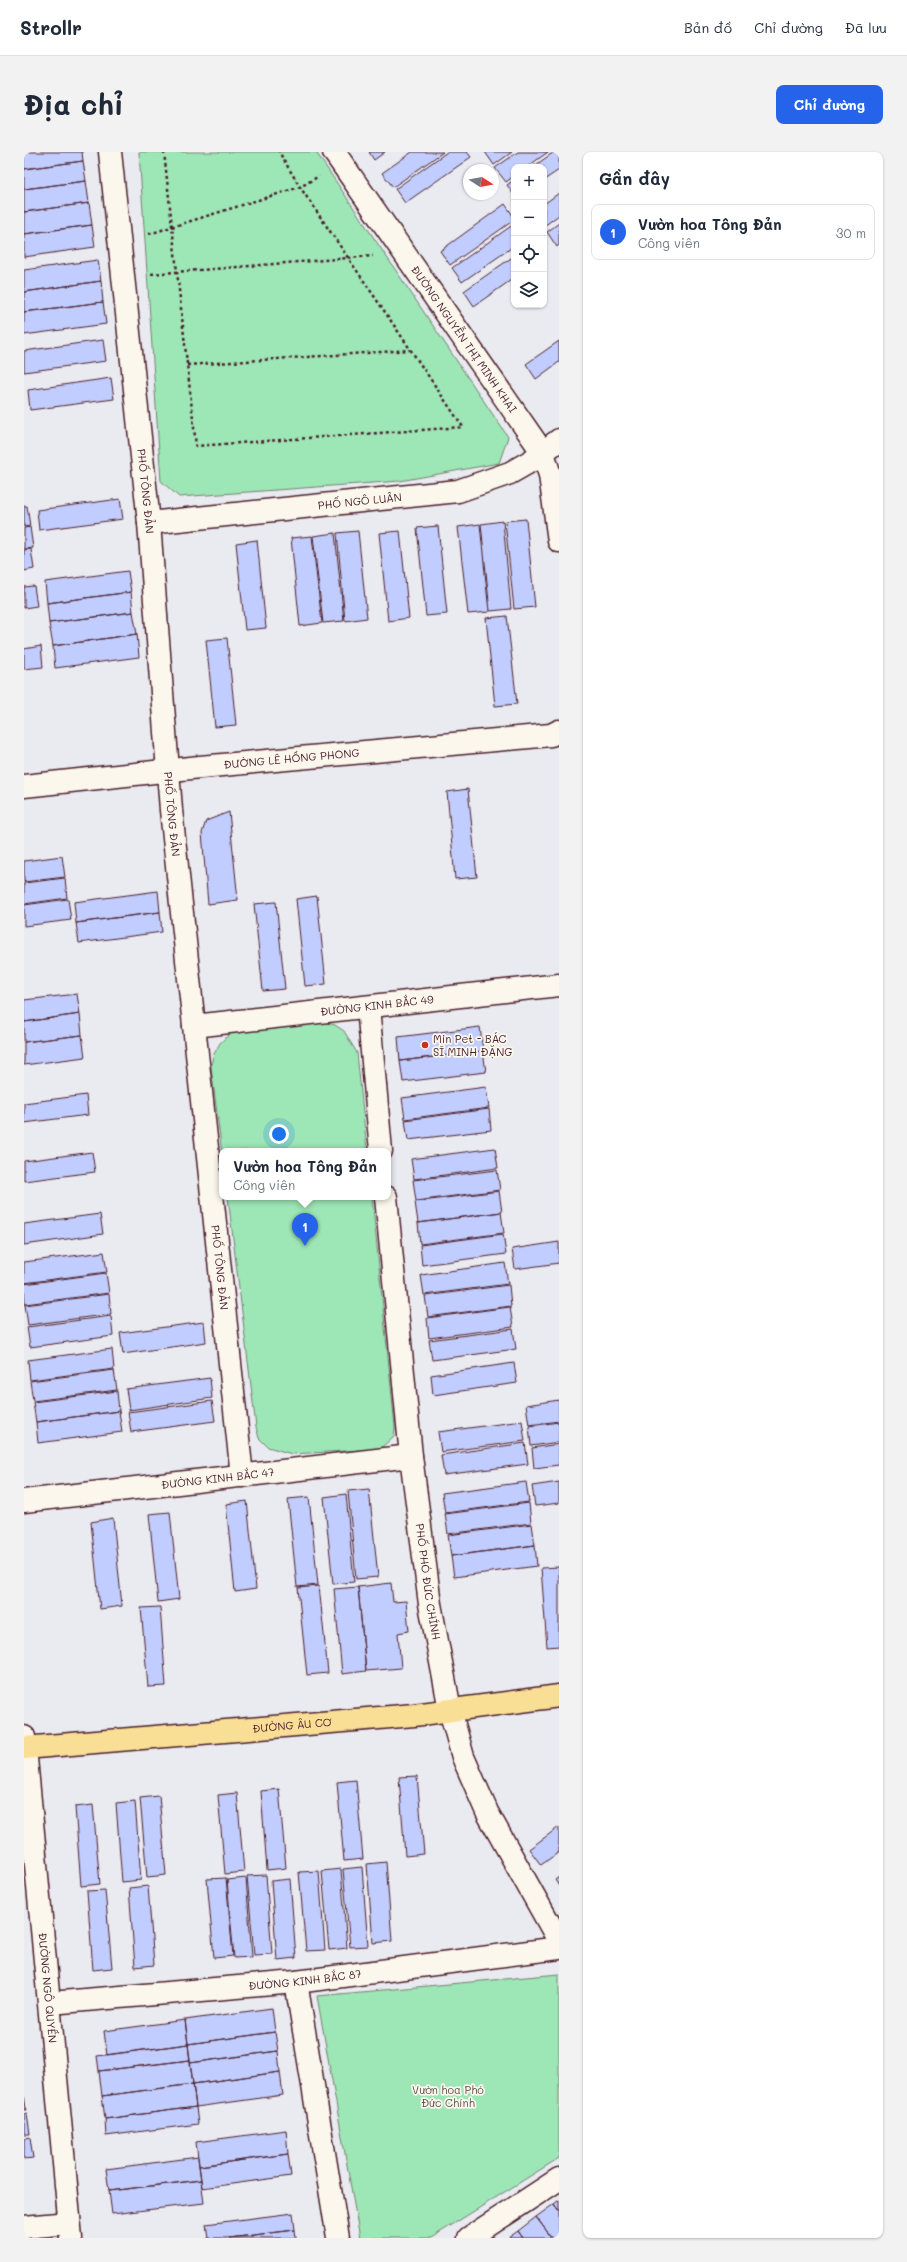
<!DOCTYPE html>
<html lang="vi">
<head>
<meta charset="utf-8">
<style>
  :root { --surface:#fff; --page:#f2f2f3; --text:#1f2937; --muted:#747a83; --line:#e0e1e3; --accent:#2563eb }
  body { margin:0; font-family:Mali,sans-serif; background:var(--page); color:var(--text) }
  .controls { position:absolute; right:12px; top:12px; display:grid; overflow:hidden; border-radius:8px; box-shadow:0 1px 3px #0004 }
  .controls button { width:36px; height:36px; display:grid; place-items:center; padding:0; border:0; border-bottom:1px solid var(--line); background:var(--surface); color:var(--text); font:20px sans-serif }
  .compass { position:absolute; left:439px; top:12px; width:36px; height:36px; border-radius:50%; background:var(--surface); box-shadow:0 1px 3px #0004; rotate:101deg }
  .you { position:absolute; left:255px; top:982px; width:14px; height:14px; margin:-10px; border:3px solid #fff; border-radius:50%; background:#1a73e8; box-shadow:0 0 0 6px #1a73e833 }
  .badge { display:grid; place-items:center; width:26px; height:26px; border-radius:50%; background:var(--accent); color:#fff; font-size:13px; font-weight:700 }
  .pin { position:absolute; translate:-50% -33px; filter:drop-shadow(0 1px 2px #0008) }
  .pin::after { content:''; position:absolute; top:21px; width:14px; height:12px; background:inherit; clip-path:polygon(0 0,100% 0,50% 100%) }
  .popup { position:absolute; left:195px; top:996px; width:172px; height:52px; box-sizing:border-box; display:grid; place-content:center; border-radius:8px; background:var(--surface); filter:drop-shadow(0 1px 3px #0005); font-size:13px; white-space:nowrap; color:var(--muted) }
  .popup b { font-size:15px; color:var(--text) }
  .popup::after { content:''; position:absolute; left:50%; top:100%; margin-left:-8px; border:8px solid transparent; border-top-color:var(--surface) }
  .list { margin:0; padding:0; list-style:none }
  h2 { display:flex; justify-content:space-between; align-items:center; height:52px; margin:0; padding:0 16px; font-size:17px }
  h2 small { font-size:13px; font-weight:400; color:var(--muted) }
  .list li { display:grid; grid-template-columns:26px 1fr auto; gap:12px; align-items:center; box-sizing:border-box; height:56px; margin:0 8px 8px; padding:0 8px; border:1px solid var(--line); border-radius:8px }
  .list b { display:block; font-size:15px; white-space:nowrap }
  .list p { margin:0; font-size:13px; white-space:nowrap; color:var(--muted) }
  .list em { font-size:13px; font-style:normal; color:var(--muted) }
  .icon { flex:none; width:22px; height:22px; fill:none; stroke:currentColor; stroke-width:2; stroke-linecap:round; stroke-linejoin:round }
  .map { position:relative; flex:none; width:535px; height:2086px; overflow:hidden; border-radius:8px }
  header { display:flex; align-items:center; gap:24px; box-sizing:border-box; height:56px; padding:0 20px; background:var(--surface); border-bottom:1px solid var(--line) }
  header strong { font-size:19px }
  nav { display:flex; gap:22px; margin-inline-start:auto; font-size:14px }
  .intro { display:flex; align-items:center; justify-content:space-between; box-sizing:border-box; height:96px; padding:0 24px }
  h1 { margin:0; font-size:28px }
  .button { padding:10px 18px; border-radius:8px; background:var(--accent); color:#fff; font-size:14px; font-weight:700 }
  main { display:flex; gap:24px; padding:0 24px }
  aside { flex:1; background:var(--surface); border-radius:8px; box-shadow:0 1px 3px #0004 }
  .map>svg:first-child { display:block }
  .green { fill:#9de6b6; stroke:#748270 }
  .building { fill:#c1cdfe; stroke:#4a1f2b }
  .lines { fill:none; stroke-linecap:round; stroke-linejoin:round }
  .minor-casing { stroke:#4a1f2b; stroke-width:25 }
  .major-casing { stroke:#4a1f2b; stroke-width:25 }
  .path { stroke:#4a1f2b; stroke-width:2.5; stroke-dasharray:3 3; stroke-linecap:butt }
  .minor { stroke:#fbf7ec; stroke-width:22 }
  .major { stroke:#f9df96; stroke-width:22 }
  .poi-dot { fill:#c8321e; stroke:#fbf7ec; stroke-width:1.5 }
  .labels { text-anchor:middle; stroke-width:3.5; stroke-linejoin:round; paint-order:stroke }
  .street-label { font-size:11px; fill:#4a1f2b; stroke:#fbf7ec }
  .poi-label { font-size:11px; fill:#4a1f2b; stroke:#fbf7ec; text-anchor:start }
  .park-label { font-size:11px; fill:#5f514e; stroke:#fbf7ec }
</style>
</head>
<body>
<header>
<strong>Strollr</strong>
<nav><a>Bản đồ</a><a>Chỉ đường</a><a>Đã lưu</a></nav>
</header>
<div class="intro"><h1>Địa chỉ</h1><a class="button">Chỉ đường</a></div>
<main>
<div class="map">
<svg width="535" height="2086" viewBox="0 0 535 2086">
  <rect width="100%" height="100%" fill="#eaeaf1"/>
  <filter id="ink" filterUnits="userSpaceOnUse"><feTurbulence type="fractalNoise" baseFrequency=".025" numOctaves="2"/><feDisplacementMap in="SourceGraphic" scale="8" xChannelSelector="R" yChannelSelector="G"/><feConvolveMatrix kernelMatrix="1 2 1 2 8 2 1 2 1" color-interpolation-filters="sRGB"/></filter>
  <g filter="url(#ink)">
    <!-- green -->
    <path class="green" d="M 115,0 L 292,0 L 484,285 L 475,311 L 376,329 L 155,345 L 137,329 Z
      M 299,870 L 311,873 L 320,879 L 333,901 L 343,999 L 198,999 L 198,1001 L 187,914 L 189,904 L 196,891 L 208,880 Z
      M 204,1045 L 348,1045 L 371,1275 L 370,1284 L 356,1297 L 268,1302 L 244,1295 L 235,1286 L 232,1275 Z
      M 535,1822 L 535,2006 L 407,2086 L 336,2086 L 293,1844 Z"/>
    <!-- building -->
    <path class="building" d="M 0,0 L 58,0 L 59,9 L 0,17 Z
      M 345,0 L 361,0 L 350,8 Z
      M 388,0 L 419,0 L 369,35 L 358,21 Z
      M 423,0 L 443,0 L 447,5 L 381,51 L 371,37 Z
      M 461,0 L 488,0 L 470,13 Z
      M 494,0 L 524,0 L 503,15 L 490,15 L 490,24 L 482,30 L 471,16 Z
      M 530,0 L 535,0 L 535,18 L 520,28 L 520,15 L 509,15 Z
      M 59,9 L 62,29 L 0,37 L 0,17 Z
      M 490,28 L 490,43 L 483,33 Z
      M 62,29 L 65,51 L 0,60 L 0,37 Z
      M 535,41 L 535,63 L 520,74 L 520,52 Z
      M 65,51 L 68,73 L 0,82 L 0,60 Z
      M 481,52 L 490,65 L 490,68 L 426,113 L 416,99 Z
      M 535,71 L 535,93 L 533,95 L 523,80 Z
      M 490,72 L 490,94 L 438,130 L 428,116 Z
      M 68,73 L 71,95 L 0,105 L 0,82 Z
      M 490,104 L 490,126 L 450,154 L 440,139 Z
      M 74,108 L 77,129 L 0,140 L 0,118 Z
      M 77,129 L 79,150 L 0,160 L 0,140 Z
      M 79,150 L 82,172 L 0,183 L 0,160 Z
      M 79,188 L 82,209 L 0,220 L 0,199 Z
      M 535,189 L 535,210 L 512,227 L 502,212 Z
      M 87,226 L 90,247 L 6,258 L 4,238 Z
      M 96,347 L 99,367 L 15,378 L 13,358 Z
      M 0,354 L 3,354 L 6,374 L 0,375 Z
      M 502,367 L 511,455 L 490,457 L 481,369 Z
      M 479,369 L 487,457 L 466,459 L 457,372 Z
      M 456,372 L 465,460 L 444,462 L 434,375 Z
      M 414,374 L 423,462 L 402,464 L 393,376 Z
      M 6,375 L 9,396 L 0,397 L 0,376 Z
      M 334,379 L 343,466 L 321,469 L 313,381 Z
      M 376,379 L 385,466 L 364,469 L 355,381 Z
      M 311,381 L 320,469 L 299,471 L 289,384 Z
      M 288,384 L 298,471 L 276,474 L 267,386 Z
      M 233,388 L 242,476 L 221,478 L 212,391 Z
      M 7,397 L 10,417 L 0,419 L 0,398 Z
      M 104,419 L 107,440 L 23,451 L 21,430 Z
      M 10,434 L 13,454 L 0,456 L 0,435 Z
      M 107,440 L 109,460 L 25,471 L 23,451 Z
      M 109,460 L 113,482 L 29,494 L 25,471 Z
      M 483,464 L 493,552 L 471,554 L 462,466 Z
      M 113,482 L 115,505 L 31,516 L 29,494 Z
      M 203,486 L 212,573 L 191,575 L 182,488 Z
      M 17,494 L 19,515 L 0,517 L 0,497 Z
      M 444,637 L 453,725 L 431,727 L 423,640 Z
      M 205,660 L 214,748 L 184,752 L 178,681 L 182,669 Z
      M 38,704 L 41,725 L 0,730 L 0,709 Z
      M 41,726 L 43,746 L 0,752 L 0,731 Z
      M 134,739 L 136,760 L 52,771 L 50,750 Z
      M 293,744 L 302,832 L 281,834 L 272,747 Z
      M 44,747 L 47,768 L 0,774 L 0,753 Z
      M 252,750 L 261,837 L 239,839 L 230,752 Z
      M 136,760 L 138,780 L 55,791 L 52,771 Z
      M 53,842 L 56,862 L 0,870 L 0,848 Z
      M 56,862 L 58,883 L 0,890 L 0,870 Z
      M 456,875 L 459,899 L 376,909 L 374,885 Z
      M 58,883 L 61,905 L 0,913 L 0,890 Z
      M 459,899 L 462,920 L 379,930 L 376,909 Z
      M 462,935 L 465,956 L 381,967 L 378,946 Z
      M 62,943 L 64,963 L 0,971 L 0,951 Z
      M 465,957 L 467,978 L 384,988 L 381,968 Z
      M 471,996 L 474,1016 L 390,1027 L 387,1007 Z
      M 68,1000 L 71,1020 L 0,1029 L 0,1009 Z
      M 473,1018 L 476,1038 L 392,1049 L 389,1028 Z
      M 475,1039 L 478,1060 L 394,1071 L 391,1050 Z
      M 477,1060 L 480,1081 L 396,1092 L 394,1071 Z
      M 76,1062 L 79,1082 L 0,1093 L 0,1072 Z
      M 479,1082 L 482,1102 L 398,1113 L 396,1093 Z
      M 535,1090 L 535,1111 L 491,1117 L 488,1097 Z
      M 80,1100 L 83,1120 L 0,1131 L 0,1110 Z
      M 481,1111 L 484,1132 L 400,1143 L 397,1123 Z
      M 82,1121 L 85,1141 L 1,1152 L 0,1132 Z
      M 485,1133 L 487,1154 L 404,1165 L 401,1144 Z
      M 85,1142 L 87,1162 L 4,1173 L 1,1153 Z
      M 486,1155 L 489,1175 L 405,1186 L 403,1166 Z
      M 87,1164 L 89,1184 L 6,1195 L 3,1175 Z
      M 180,1170 L 182,1190 L 99,1202 L 96,1181 Z
      M 489,1177 L 492,1197 L 408,1208 L 405,1188 Z
      M 88,1197 L 90,1217 L 6,1228 L 4,1208 Z
      M 490,1211 L 493,1231 L 409,1243 L 407,1223 Z
      M 90,1218 L 93,1238 L 9,1249 L 6,1229 Z
      M 186,1226 L 188,1246 L 105,1258 L 102,1237 Z
      M 93,1239 L 95,1259 L 12,1270 L 9,1250 Z
      M 535,1248 L 535,1269 L 505,1273 L 502,1253 Z
      M 188,1249 L 191,1269 L 107,1280 L 104,1260 Z
      M 95,1259 L 98,1280 L 14,1291 L 12,1270 Z
      M 498,1269 L 501,1289 L 417,1300 L 414,1280 Z
      M 535,1270 L 535,1290 L 507,1294 L 505,1274 Z
      M 501,1291 L 504,1312 L 420,1323 L 417,1303 Z
      M 535,1292 L 535,1313 L 510,1316 L 508,1296 Z
      M 502,1330 L 505,1350 L 421,1361 L 418,1341 Z
      M 535,1330 L 535,1351 L 511,1354 L 508,1334 Z
      M 345,1337 L 354,1425 L 332,1427 L 324,1339 Z
      M 322,1342 L 330,1430 L 309,1432 L 300,1345 Z
      M 285,1345 L 294,1433 L 273,1435 L 264,1347 Z
      M 223,1349 L 232,1437 L 211,1440 L 202,1352 Z
      M 505,1351 L 507,1371 L 424,1382 L 421,1362 Z
      M 146,1360 L 155,1447 L 134,1450 L 125,1362 Z
      M 89,1366 L 98,1454 L 76,1457 L 67,1370 Z
      M 508,1372 L 511,1393 L 427,1404 L 424,1383 Z
      M 511,1393 L 513,1414 L 430,1425 L 427,1404 Z
      M 535,1415 L 535,1494 L 523,1495 L 517,1416 Z
      M 367,1431 L 369,1450 L 382,1449 L 385,1479 L 374,1481 L 377,1516 L 342,1519 L 334,1435 Z
      M 295,1434 L 304,1521 L 283,1523 L 274,1436 Z
      M 334,1435 L 342,1519 L 318,1522 L 310,1437 Z
      M 136,1455 L 142,1534 L 124,1535 L 117,1456 Z
      M 393,1624 L 400,1702 L 381,1704 L 375,1625 Z
      M 332,1628 L 339,1707 L 320,1709 L 313,1630 Z
      M 255,1637 L 262,1716 L 243,1718 L 237,1639 Z
      M 213,1641 L 220,1720 L 201,1722 L 194,1643 Z
      M 135,1644 L 142,1723 L 123,1725 L 116,1646 Z
      M 111,1649 L 117,1728 L 98,1730 L 92,1651 Z
      M 69,1653 L 76,1732 L 57,1734 L 51,1655 Z
      M 535,1675 L 535,1700 L 517,1713 L 505,1697 Z
      M 362,1710 L 368,1789 L 349,1791 L 343,1712 Z
      M 338,1715 L 344,1794 L 326,1795 L 319,1717 Z
      M 317,1717 L 323,1796 L 305,1798 L 298,1719 Z
      M 295,1719 L 301,1798 L 282,1799 L 275,1720 Z
      M 242,1723 L 248,1802 L 230,1803 L 223,1724 Z
      M 535,1725 L 535,1734 L 531,1728 Z
      M 202,1726 L 209,1804 L 190,1806 L 183,1727 Z
      M 222,1726 L 228,1805 L 210,1806 L 203,1728 Z
      M 266,1727 L 272,1806 L 253,1808 L 247,1729 Z
      M 124,1734 L 130,1813 L 111,1815 L 105,1736 Z
      M 81,1738 L 88,1816 L 69,1818 L 63,1739 Z
      M 248,1856 L 251,1880 L 164,1892 L 161,1868 Z
      M 161,1868 L 164,1892 L 83,1903 L 80,1879 Z
      M 251,1880 L 254,1899 L 166,1911 L 164,1892 Z
      M 164,1892 L 166,1908 L 75,1919 L 73,1904 Z
      M 254,1899 L 256,1920 L 169,1932 L 166,1911 Z
      M 166,1908 L 169,1932 L 78,1944 L 75,1919 Z
      M 256,1920 L 259,1943 L 172,1955 L 169,1932 Z
      M 169,1932 L 172,1955 L 81,1967 L 78,1944 Z
      M 0,1942 L 2,1958 L 0,1958 Z
      M 172,1955 L 174,1972 L 82,1984 L 81,1967 Z
      M 3,1961 L 6,1982 L 0,1982 L 0,1962 Z
      M 262,1978 L 264,2002 L 175,2014 L 172,1990 Z
      M 6,1985 L 9,2006 L 0,2007 L 0,1986 Z
      M 264,2002 L 267,2024 L 178,2036 L 175,2014 Z
      M 174,2005 L 177,2028 L 85,2039 L 82,2017 Z
      M 177,2028 L 180,2051 L 88,2062 L 85,2039 Z
      M 535,2048 L 535,2059 L 530,2052 Z
      M 530,2052 L 535,2059 L 535,2086 L 528,2086 L 512,2065 Z
      M 269,2061 L 271,2078 L 205,2086 L 184,2086 L 182,2072 Z
      M 512,2065 L 528,2086 L 499,2086 L 494,2079 Z
      M 271,2078 L 272,2086 L 205,2086 Z
      M 494,2079 L 499,2086 L 484,2086 Z"/>
    <g class="lines">
      <defs>
        <g id="minor">
          <path id="s1" d="M 86,0 L 125,371 L 147,658 L 218,1324"/>
          <path id="s2" d="M 310,0 L 519,301 L 526,323 L 535,389"/>
          <path id="s3" d="M 125,371 L 434,339 L 486,321 L 507,309 L 535,288"/>
          <path id="s4" d="M 0,634 L 176,615 L 527,583 L 535,579"/>
          <path d="M 344,855 L 357,999"/>
          <path id="s5" d="M 170,874 L 535,833"/>
          <path id="s6" d="M 362,1045 L 387,1304 L 406,1452 L 426,1558 L 439,1605 L 463,1660 L 535,1789"/>
          <path id="s7" d="M 0,1349 L 387,1304"/>
          <path id="s8" d="M 0,1585 L 47,2086"/>
          <path d="M 272,1830 L 314,2086"/>
          <path id="s9" d="M 26,1851 L 272,1830 L 535,1796"/>
          <path d="M 0,2075 L 45,2071"/>
          <path d="M 445,2086 L 535,2027"/>
        </g>
        <g id="major">
          <path id="s10" d="M 0,1596 L 390,1563 L 535,1544"/>
        </g>
      </defs>
      <!-- minor casing -->
      <use href="#minor" class="minor-casing"/>
      <!-- major casing -->
      <use href="#major" class="major-casing"/>
      <!-- path -->
      <path class="path" d="M 140,0 L 172,294 L 439,275 L 276,35 L 255,0
        M 125,82 L 276,35 L 295,24
        M 127,122 L 349,104
        M 163,213 L 386,198"/>
      <!-- minor -->
      <use href="#minor" class="minor"/>
      <!-- major -->
      <use href="#major" class="major"/>
    </g>
  </g>
  <!-- markers -->
  <circle class="poi-dot" cx="401" cy="893" r="4"/>
  <g class="labels">
    <!-- street labels -->
    <g class="street-label">
      <text dy="4" stroke="none"><textPath href="#s2" startOffset="228">ĐƯỜNG NGUYỄN THỊ MINH KHAI</textPath></text>
      <text dy="4" stroke="none"><textPath href="#s1" startOffset="341">PHỐ TÔNG ĐẢN</textPath></text>
      <text dy="4" stroke="none"><textPath href="#s3" startOffset="212">PHỐ NGÔ LUÂN</textPath></text>
      <text dy="4" stroke="none"><textPath href="#s4" startOffset="269">ĐƯỜNG LÊ HỒNG PHONG</textPath></text>
      <text dy="4" stroke="none"><textPath href="#s1" startOffset="665">PHỐ TÔNG ĐẢN</textPath></text>
      <text dy="4" stroke="none"><textPath href="#s5" startOffset="184">ĐƯỜNG KINH BẮC 49</textPath></text>
      <text dy="4" stroke="none"><textPath href="#s1" startOffset="1121">PHỐ TÔNG ĐẢN</textPath></text>
      <text dy="4" stroke="none"><textPath href="#s7" startOffset="195">ĐƯỜNG KINH BẮC 47</textPath></text>
      <text dy="4" stroke="none"><textPath href="#s6" startOffset="387">PHỐ PHÓ ĐỨC CHÍNH</textPath></text>
      <text dy="4" stroke="none"><textPath href="#s10" startOffset="269">ĐƯỜNG ÂU CƠ</textPath></text>
      <text dy="4" stroke="none"><textPath href="#s9" startOffset="256">ĐƯỜNG KINH BẮC 87</textPath></text>
      <text dy="4" stroke="none"><textPath href="#s8" startOffset="252">ĐƯỜNG NGÔ QUYỀN</textPath></text>
    </g>
    <!-- poi labels -->
    <g class="poi-label">
      <text x="409" y="891">Min Pet - BÁC<tspan x="409" dy="13">SĨ MINH ĐẶNG</tspan></text>
    </g>
    <!-- park labels -->
    <g class="park-label">
      <text x="424" y="1942">Vườn hoa Phó<tspan x="424" dy="13">Đức Chính</tspan></text>
    </g>
  </g>
</svg>
<div class="controls">
<button>+</button>
<button>−</button>
<button><svg class="icon" aria-label="locate" viewBox="0 0 24 24"><circle cx="12" cy="12" r="6"/><path d="M12 2v4M12 18v4M2 12h4M18 12h4"/></svg></button>
<button><svg class="icon" aria-label="layers" viewBox="0 0 24 24"><path d="M12 4l9 5-9 5-9-5zM3 14l9 5 9-5"/></svg></button>
</div>
<svg class="compass" viewBox="-18 -18 36 36"><path d="M0-13l5 13h-10z" fill="#e53935"/><path d="M0 13l5-13h-10z" fill="#747a83"/></svg>
<div class="you"></div>
<div class="pin badge" style="left:281px;top:1094px">1</div>
<div class="popup"><b>Vườn hoa Tông Đản</b>Công viên</div>
</div>
<aside>
<h2>Gần đây<small></small></h2>
<ul class="list">
<li><span class="badge">1</span><div><b>Vườn hoa Tông Đản</b><p>Công viên</p></div><em>30 m</em></li>
</ul>
</aside>
</main>
</body>
</html>
